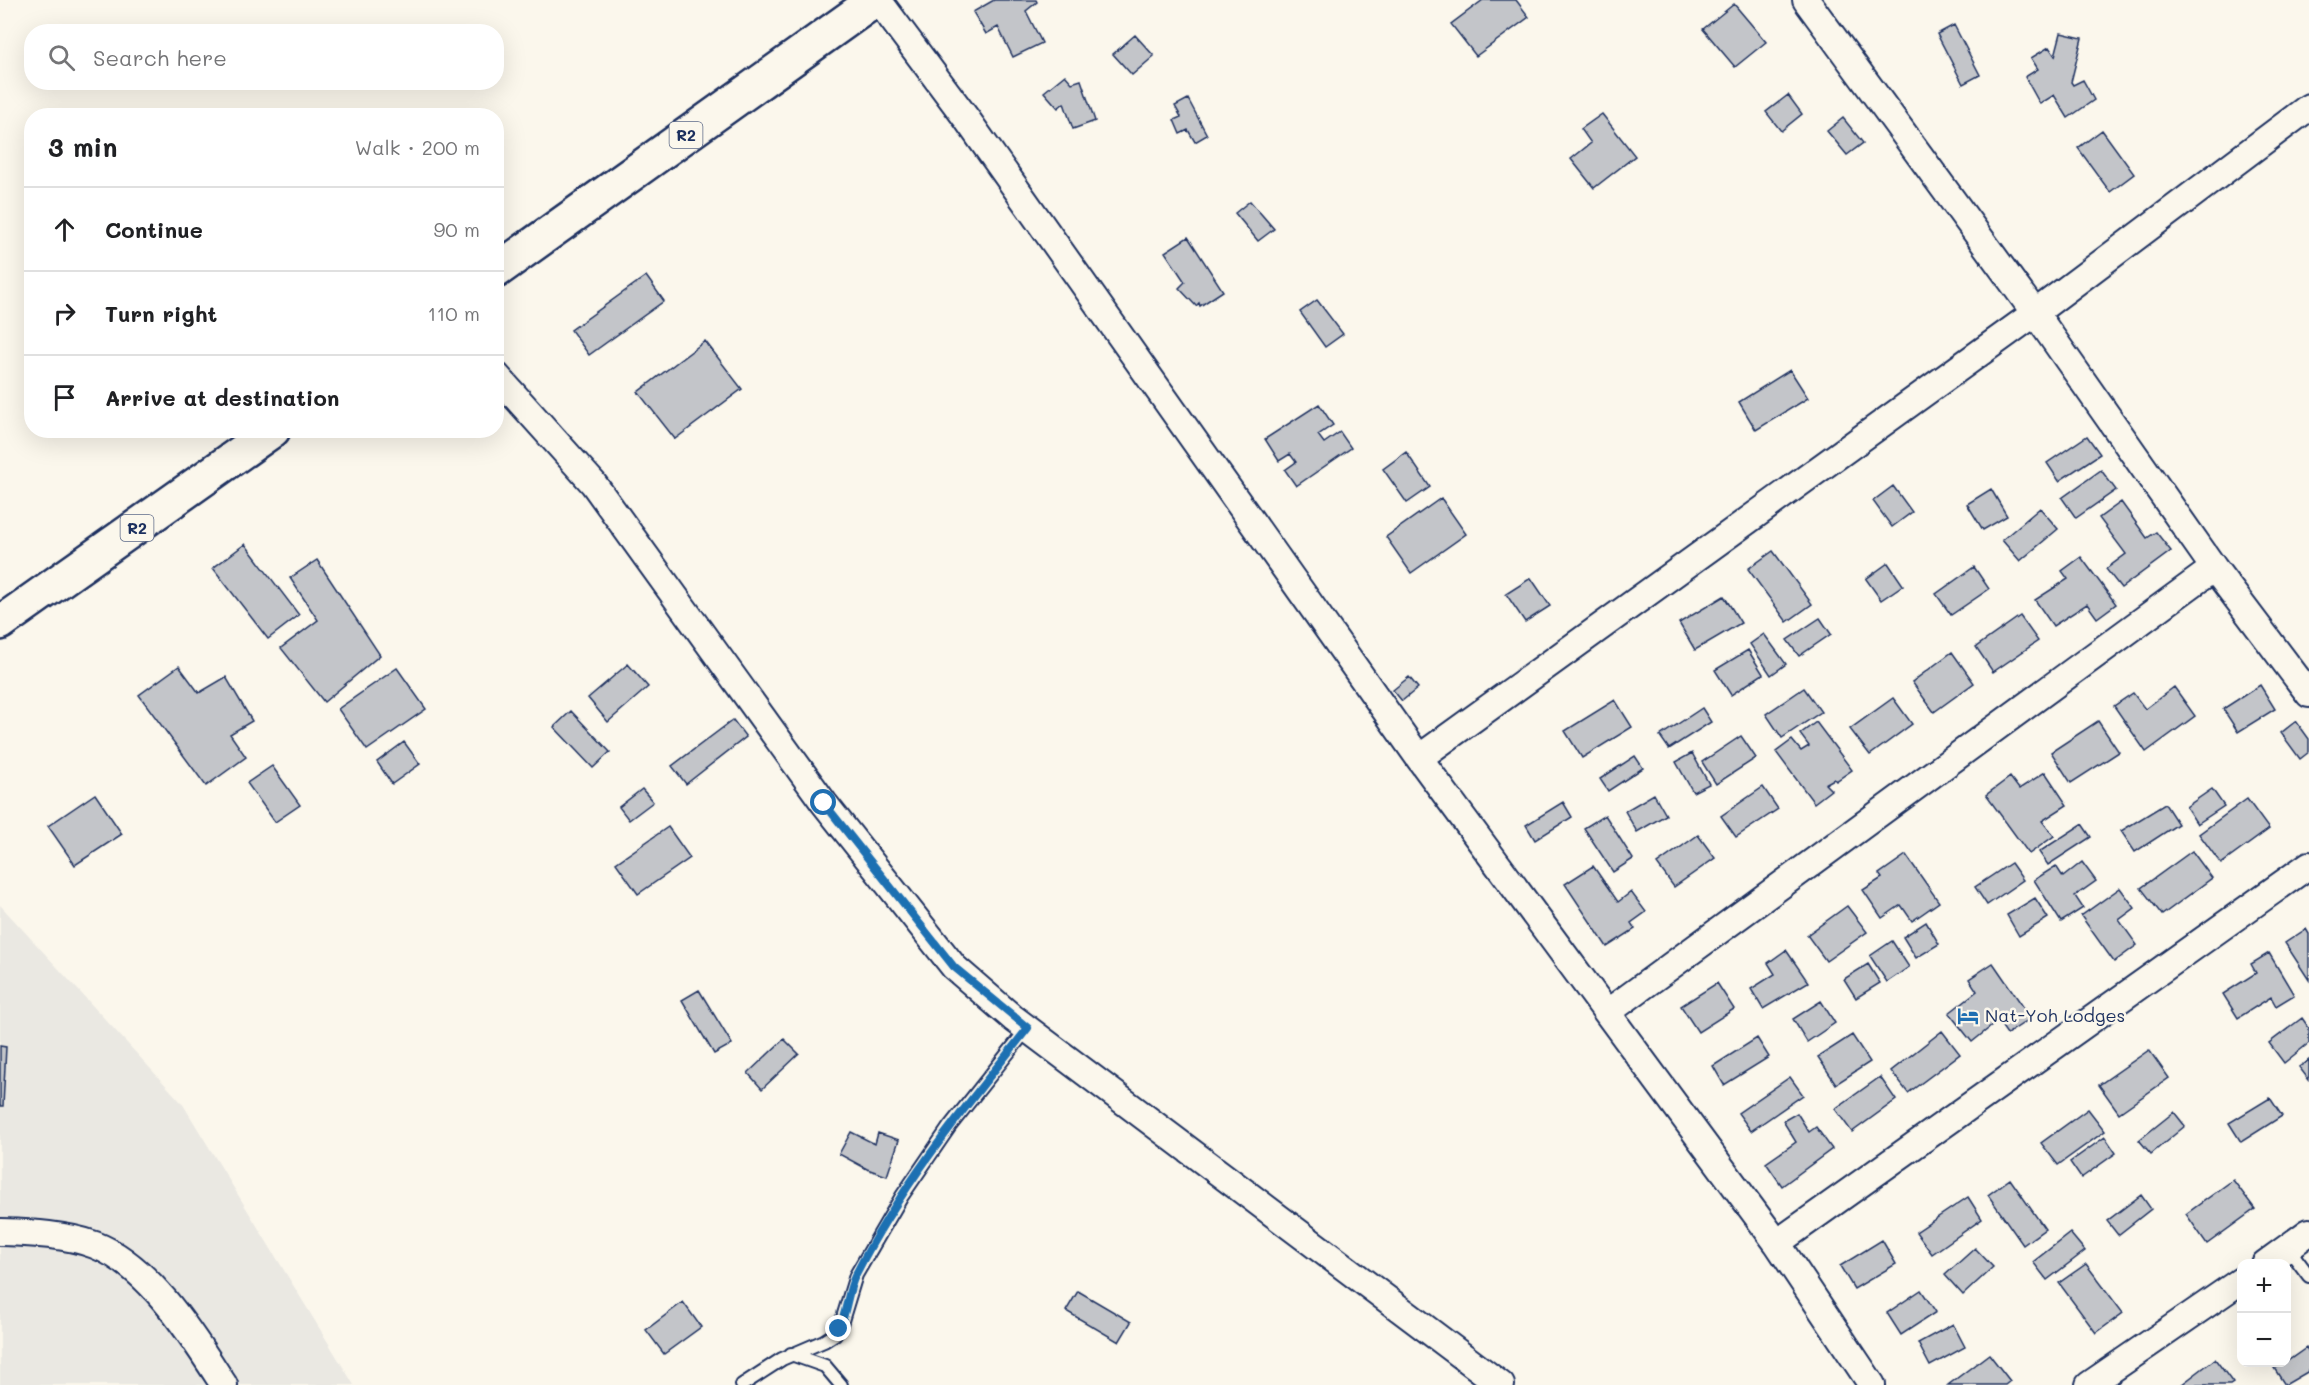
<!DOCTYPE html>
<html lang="en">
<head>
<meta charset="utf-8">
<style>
  :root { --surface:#fff; --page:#f6f6f6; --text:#202124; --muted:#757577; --line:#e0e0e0 }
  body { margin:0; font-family:Mali,sans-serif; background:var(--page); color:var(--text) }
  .controls { position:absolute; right:18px; bottom:18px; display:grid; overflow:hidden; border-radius:12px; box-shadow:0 6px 24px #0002 }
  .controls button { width:54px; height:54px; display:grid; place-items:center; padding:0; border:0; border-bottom:2px solid var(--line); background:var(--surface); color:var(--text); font:30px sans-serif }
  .stop { position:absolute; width:18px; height:18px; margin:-14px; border:4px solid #1f6fb2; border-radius:50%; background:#fff }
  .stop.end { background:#1f6fb2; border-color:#fff; box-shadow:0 2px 6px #0008 }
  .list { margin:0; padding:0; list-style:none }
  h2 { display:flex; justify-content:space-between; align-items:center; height:78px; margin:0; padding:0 24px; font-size:26px }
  h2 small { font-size:20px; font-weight:400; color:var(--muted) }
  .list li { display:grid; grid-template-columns:39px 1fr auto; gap:18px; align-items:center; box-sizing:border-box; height:84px; padding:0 24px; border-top:2px solid var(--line) }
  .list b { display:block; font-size:22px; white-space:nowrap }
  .list em { font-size:20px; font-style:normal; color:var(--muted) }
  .icon { flex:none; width:33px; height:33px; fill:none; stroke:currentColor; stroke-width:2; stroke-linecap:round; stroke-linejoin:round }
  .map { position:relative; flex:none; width:2309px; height:1385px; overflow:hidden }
  .search { position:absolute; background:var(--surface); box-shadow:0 6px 24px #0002; left:24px; top:24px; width:480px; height:66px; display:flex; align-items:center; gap:15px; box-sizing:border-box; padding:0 21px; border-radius:24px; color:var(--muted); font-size:22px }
  .panel { position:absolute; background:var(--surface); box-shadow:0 6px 24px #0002; left:24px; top:108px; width:480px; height:330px; border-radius:24px }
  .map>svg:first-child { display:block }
  .built { fill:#eae8e2 }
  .building { fill:#c3c5c9; stroke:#1b2f5e; stroke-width:1.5 }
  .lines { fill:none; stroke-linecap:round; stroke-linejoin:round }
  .service-casing { stroke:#1b2f5e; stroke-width:16 }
  .minor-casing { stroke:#1b2f5e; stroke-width:30 }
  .trunk-casing { stroke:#1b2f5e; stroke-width:38 }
  .service { stroke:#fbf7ec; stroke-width:12 }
  .minor { stroke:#fbf7ec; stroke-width:26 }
  .trunk { stroke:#fbf7ec; stroke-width:33 }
  .route { stroke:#1f6fb2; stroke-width:8 }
  .labels { text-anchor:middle; stroke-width:5; stroke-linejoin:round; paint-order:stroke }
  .shield { fill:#fbf7ec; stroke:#5e6b89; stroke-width:1.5 }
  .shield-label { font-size:16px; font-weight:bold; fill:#1b2f5e }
  .poi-label { font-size:18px; fill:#1b2f5e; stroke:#fbf7ec; text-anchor:start }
</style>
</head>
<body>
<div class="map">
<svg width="2309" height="1385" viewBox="0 0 2309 1385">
  <rect width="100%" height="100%" fill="#fbf7ec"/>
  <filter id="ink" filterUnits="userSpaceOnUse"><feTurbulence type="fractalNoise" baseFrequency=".0167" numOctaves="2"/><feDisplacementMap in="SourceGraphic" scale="12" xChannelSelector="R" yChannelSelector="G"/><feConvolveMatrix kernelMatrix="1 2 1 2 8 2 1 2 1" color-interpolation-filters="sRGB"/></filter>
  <g filter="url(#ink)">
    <!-- built -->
    <path class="built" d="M 0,905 L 182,1103 L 354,1385 L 0,1385 Z"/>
    <!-- building -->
    <path class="building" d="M 994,0 L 1036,0 L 1037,2 L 1026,11 L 1042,43 L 1013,57 L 998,27 L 986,34 L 973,12 Z
      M 1483,0 L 1516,0 L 1529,17 L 1476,56 L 1451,24 Z
      M 1734,4 L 1766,42 L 1735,67 L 1703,29 Z
      M 1954,25 L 1980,75 L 1963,84 L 1937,34 Z
      M 2061,33 L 2082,38 L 2071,82 L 2073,85 L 2083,80 L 2094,100 L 2068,118 L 2054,95 L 2040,104 L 2025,77 L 2038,69 L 2031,58 L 2049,47 L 2055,56 Z
      M 1135,35 L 1154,56 L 1132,75 L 1113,54 Z
      M 1065,75 L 1072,83 L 1081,80 L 1095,121 L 1073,129 L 1064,103 L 1058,108 L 1044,92 Z
      M 1788,95 L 1802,114 L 1781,131 L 1766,112 Z
      M 1188,99 L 1207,135 L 1195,142 L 1188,130 L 1180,134 L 1174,120 L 1181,117 L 1175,106 Z
      M 1602,114 L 1635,156 L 1594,188 L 1571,159 L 1591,143 L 1581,129 Z
      M 1843,118 L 1863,143 L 1847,155 L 1827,131 Z
      M 2102,130 L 2134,174 L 2110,192 L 2078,148 Z
      M 1250,201 L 1274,229 L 1258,241 L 1235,213 Z
      M 1188,237 L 1223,291 L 1200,306 L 1199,303 L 1196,306 L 1179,288 L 1185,282 L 1165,252 Z
      M 646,276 L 664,301 L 589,355 L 571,330 Z
      M 1317,300 L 1343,334 L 1325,347 L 1300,312 Z
      M 705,341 L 742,389 L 675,439 L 638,392 Z
      M 1790,370 L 1808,398 L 1756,430 L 1739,402 Z
      M 1319,404 L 1333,425 L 1318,435 L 1324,443 L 1340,432 L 1351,448 L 1296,486 L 1285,470 L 1296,462 L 1290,454 L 1279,461 L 1265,439 Z
      M 2087,436 L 2100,454 L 2059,481 L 2047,463 Z
      M 1406,452 L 1430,487 L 1407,503 L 1383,469 Z
      M 2101,470 L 2116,490 L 2076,518 L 2062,498 Z
      M 1893,486 L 1912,512 L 1892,527 L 1873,501 Z
      M 1991,489 L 2007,516 L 1983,530 L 1967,504 Z
      M 1441,498 L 1466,534 L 1411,573 L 1386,537 Z
      M 2121,502 L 2147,538 L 2156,532 L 2171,551 L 2121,588 L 2106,569 L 2126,554 L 2099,518 Z
      M 2040,508 L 2058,529 L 2020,561 L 2002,540 Z
      M 245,544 L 299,615 L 268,639 L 213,568 Z
      M 1773,551 L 1812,604 L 1787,622 L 1748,569 Z
      M 2081,557 L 2116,604 L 2097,618 L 2087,604 L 2053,626 L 2035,600 L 2068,579 L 2062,571 Z
      M 317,560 L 380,655 L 324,702 L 281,648 L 318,620 L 290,578 Z
      M 1888,563 L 1903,585 L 1881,600 L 1866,579 Z
      M 1974,567 L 1989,589 L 1951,615 L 1936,594 Z
      M 1531,578 L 1550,606 L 1525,622 L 1506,594 Z
      M 1724,596 L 1741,623 L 1695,650 L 1679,623 Z
      M 2020,616 L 2038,641 L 1993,672 L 1976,647 Z
      M 1820,618 L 1831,634 L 1799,656 L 1787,640 Z
      M 1764,634 L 1786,664 L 1771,675 L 1750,644 Z
      M 1748,650 L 1763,674 L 1731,695 L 1715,670 Z
      M 1952,652 L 1974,683 L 1934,712 L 1912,682 Z
      M 628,664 L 648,687 L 608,722 L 588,698 Z
      M 179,666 L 199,693 L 226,677 L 252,721 L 230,734 L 246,757 L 206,786 L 139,695 Z
      M 397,668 L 426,709 L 367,750 L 338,709 Z
      M 1409,677 L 1418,688 L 1402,701 L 1393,690 Z
      M 2260,685 L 2275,709 L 2238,732 L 2223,709 Z
      M 2174,687 L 2195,716 L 2146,752 L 2114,706 L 2133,693 L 2145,709 Z
      M 1804,688 L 1821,712 L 1782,738 L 1766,714 Z
      M 1893,698 L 1912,724 L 1870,755 L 1850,729 Z
      M 1615,700 L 1632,727 L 1582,758 L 1565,731 Z
      M 1702,708 L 1711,722 L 1669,749 L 1660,736 Z
      M 571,711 L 610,752 L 593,768 L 554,727 Z
      M 733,720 L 746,737 L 686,784 L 672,766 Z
      M 2098,721 L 2119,752 L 2071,783 L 2051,752 Z
      M 2296,721 L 2309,739 L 2309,752 L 2300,759 L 2281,733 Z
      M 1816,722 L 1852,770 L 1836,781 L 1834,779 L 1825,784 L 1831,790 L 1814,803 L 1776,752 L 1792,740 L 1801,751 L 1809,746 L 1800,734 Z
      M 1741,736 L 1756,758 L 1716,784 L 1702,762 Z
      M 404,742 L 420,764 L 392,784 L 377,762 Z
      M 1692,753 L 1709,784 L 1693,792 L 1676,762 Z
      M 1635,756 L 1643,768 L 1608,791 L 1600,779 Z
      M 272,766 L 300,805 L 275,822 L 247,783 Z
      M 2045,772 L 2067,805 L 2042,821 L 2054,836 L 2029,854 L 1986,795 L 2010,777 L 2019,789 Z
      M 1763,787 L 1778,809 L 1736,837 L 1721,816 Z
      M 642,789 L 653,802 L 629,820 L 619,807 Z
      M 2212,789 L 2224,806 L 2197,824 L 2186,807 Z
      M 95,794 L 122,834 L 75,865 L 48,826 Z
      M 1654,794 L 1666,815 L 1637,832 L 1625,811 Z
      M 2247,799 L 2269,829 L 2221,864 L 2199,834 Z
      M 1563,802 L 1572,817 L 1535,840 L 1526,825 Z
      M 2165,804 L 2178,824 L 2135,852 L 2121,831 Z
      M 1605,815 L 1633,859 L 1613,872 L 1584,828 Z
      M 2082,824 L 2091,837 L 2048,865 L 2039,852 Z
      M 668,827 L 690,858 L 638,894 L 616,863 Z
      M 1698,835 L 1715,858 L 1674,887 L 1657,864 Z
      M 2192,851 L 2212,878 L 2162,915 L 2141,888 Z
      M 1906,855 L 1939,902 L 1912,921 L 1901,905 L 1882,918 L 1863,890 L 1882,878 L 1879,874 Z
      M 2082,862 L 2096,881 L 2075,896 L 2083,908 L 2061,922 L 2034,880 L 2056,866 L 2063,877 Z
      M 2011,863 L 2023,880 L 1987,905 L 1975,887 Z
      M 1593,866 L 1618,902 L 1631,892 L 1646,912 L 1631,923 L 1635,929 L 1607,947 L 1565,884 Z
      M 2120,888 L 2135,908 L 2119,920 L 2137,945 L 2114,962 L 2081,916 Z
      M 2035,898 L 2048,918 L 2019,936 L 2007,915 Z
      M 1847,906 L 1867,932 L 1826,961 L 1807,935 Z
      M 1926,922 L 1939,944 L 1916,958 L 1903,937 Z
      M 2306,929 L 2309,934 L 2309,980 L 2285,943 Z
      M 1892,941 L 1909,967 L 1887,982 L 1870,956 Z
      M 1786,950 L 1808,982 L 1763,1009 L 1751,989 L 1775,974 L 1768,963 Z
      M 2269,953 L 2294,995 L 2276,1006 L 2271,997 L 2238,1018 L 2223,994 L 2256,973 L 2251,964 Z
      M 1993,963 L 2031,1018 L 2007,1034 L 1998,1021 L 1972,1042 L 1949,1013 L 1977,991 L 1969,979 Z
      M 1868,964 L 1880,983 L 1856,998 L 1844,979 Z
      M 1717,983 L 1734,1009 L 1698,1032 L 1681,1006 Z
      M 699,990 L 732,1044 L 714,1054 L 682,1000 Z
      M 1821,1001 L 1835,1023 L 1807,1042 L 1793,1019 Z
      M 2302,1018 L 2309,1028 L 2309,1043 L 2284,1063 L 2269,1043 Z
      M 1942,1031 L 1960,1054 L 1908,1093 L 1891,1071 Z
      M 1852,1035 L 1870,1062 L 1836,1084 L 1818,1057 Z
      M 1757,1038 L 1769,1057 L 1724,1085 L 1713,1066 Z
      M 784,1039 L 799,1054 L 762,1089 L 748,1073 Z
      M 0,1046 L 6,1047 L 3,1106 L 0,1106 Z
      M 2149,1050 L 2169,1078 L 2119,1113 L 2099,1085 Z
      M 2309,1060 L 2309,1080 L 2299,1067 Z
      M 1790,1077 L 1803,1095 L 1751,1131 L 1738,1113 Z
      M 1880,1077 L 1896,1100 L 1852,1132 L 1835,1109 Z
      M 2270,1098 L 2282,1116 L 2241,1142 L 2229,1123 Z
      M 2088,1109 L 2105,1131 L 2058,1165 L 2041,1143 Z
      M 2174,1112 L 2185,1126 L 2151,1154 L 2139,1140 Z
      M 1797,1113 L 1809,1132 L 1816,1127 L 1832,1149 L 1782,1186 L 1766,1163 L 1796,1142 L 1783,1121 Z
      M 851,1132 L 875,1144 L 878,1133 L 899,1140 L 887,1176 L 867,1169 L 839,1154 Z
      M 2105,1137 L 2116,1153 L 2081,1178 L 2070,1162 Z
      M 2010,1179 L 2045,1229 L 2023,1245 L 1988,1195 Z
      M 2233,1180 L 2255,1209 L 2207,1244 L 2186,1214 Z
      M 2141,1195 L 2151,1209 L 2118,1235 L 2107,1221 Z
      M 1968,1197 L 1982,1219 L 1932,1254 L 1916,1232 Z
      M 2070,1233 L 2085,1251 L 2047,1280 L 2033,1262 Z
      M 1882,1240 L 1896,1264 L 1854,1289 L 1840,1266 Z
      M 1975,1248 L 1993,1267 L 1963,1295 L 1945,1275 Z
      M 2086,1264 L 2123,1313 L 2096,1333 L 2059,1283 Z
      M 1921,1290 L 1936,1312 L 1901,1335 L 1887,1313 Z
      M 1078,1291 L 1131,1322 L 1119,1342 L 1066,1311 Z
      M 683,1302 L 701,1327 L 664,1354 L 646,1330 Z
      M 1953,1324 L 1965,1347 L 1930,1366 L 1918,1343 Z
      M 2306,1348 L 2309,1353 L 2309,1371 L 2285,1385 L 2274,1368 L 2286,1362 Z
      M 1989,1354 L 2010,1381 L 2005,1385 L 1948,1385 Z
      M 2215,1359 L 2233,1383 L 2230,1385 L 2181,1385 Z"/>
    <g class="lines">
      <defs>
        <path id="service" d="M 2288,1248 L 2309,1276
          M 791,1354 L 825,1366 L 841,1385
          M 742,1385 L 782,1359 L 824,1341 L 835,1334 L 841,1324 L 856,1275 L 902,1196 L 950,1126 L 1028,1028"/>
        <path id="minor" d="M 878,0 L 966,118 L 1419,758 L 1777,1243 L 1872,1385
          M 1806,0 L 2035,313 L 2214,568 L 2309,694
          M 496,375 L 593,483 L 824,803 L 954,967 L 1013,1018 L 1501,1385
          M 1419,758 L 2035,313 L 2309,107
          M 1608,1012 L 2214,568
          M 0,1232 C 30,1233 66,1234 95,1245 C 150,1266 193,1337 224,1385
          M 1777,1243 L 2309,865
          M 2265,1264 L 2309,1232
          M 2089,1385 L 2242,1280"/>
        <path id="trunk" d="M 496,271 L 875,0
          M 0,623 L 273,430"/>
      </defs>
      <!-- service casing -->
      <use href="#service" class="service-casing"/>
      <!-- minor casing -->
      <use href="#minor" class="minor-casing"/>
      <!-- trunk casing -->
      <use href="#trunk" class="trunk-casing"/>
      <!-- service -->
      <use href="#service" class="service"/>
      <!-- minor -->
      <use href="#minor" class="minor"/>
      <!-- trunk -->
      <use href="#trunk" class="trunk"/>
    </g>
  </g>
  <g class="lines" filter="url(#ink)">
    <!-- route -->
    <path class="route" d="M 824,803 L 954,967 L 1028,1028 C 965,1107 900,1186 855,1276 C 847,1293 847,1312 839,1329"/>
  </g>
  <!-- icons -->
  <defs>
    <symbol id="hotel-bare" viewBox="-9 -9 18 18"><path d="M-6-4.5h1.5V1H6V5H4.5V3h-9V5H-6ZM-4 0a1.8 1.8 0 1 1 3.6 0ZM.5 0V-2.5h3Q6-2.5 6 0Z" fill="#1f6fb2" stroke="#fbf7ec" stroke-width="2.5" paint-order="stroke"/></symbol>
  </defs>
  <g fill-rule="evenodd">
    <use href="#hotel-bare" x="1953" y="1001" width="30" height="30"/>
  </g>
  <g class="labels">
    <!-- shield labels -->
    <g class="shield">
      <rect x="669.5" y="122" width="33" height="26" rx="4.5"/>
      <rect x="120.5" y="515" width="33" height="26" rx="4.5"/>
    </g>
    <g class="shield-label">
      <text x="686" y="141">R2</text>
      <text x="137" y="534">R2</text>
    </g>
    <!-- poi labels -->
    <g class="poi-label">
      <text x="1985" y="1022">Nat-Yoh Lodges</text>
    </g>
  </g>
</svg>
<div class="controls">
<button>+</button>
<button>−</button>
</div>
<div class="stop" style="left:824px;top:803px"></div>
<div class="stop end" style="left:839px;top:1329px"></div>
<div class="search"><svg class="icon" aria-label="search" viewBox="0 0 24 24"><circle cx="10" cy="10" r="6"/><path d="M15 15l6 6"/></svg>Search here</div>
<section class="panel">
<h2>3 min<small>Walk · 200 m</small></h2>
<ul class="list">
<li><svg class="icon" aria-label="ahead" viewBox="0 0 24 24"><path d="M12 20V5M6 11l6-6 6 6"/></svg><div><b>Continue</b></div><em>90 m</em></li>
<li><svg class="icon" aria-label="right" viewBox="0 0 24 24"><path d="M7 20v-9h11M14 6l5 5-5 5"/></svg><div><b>Turn right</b></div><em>110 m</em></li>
<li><svg class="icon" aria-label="arrive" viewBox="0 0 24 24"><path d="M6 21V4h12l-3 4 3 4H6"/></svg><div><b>Arrive at destination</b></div></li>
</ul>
</section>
</div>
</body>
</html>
